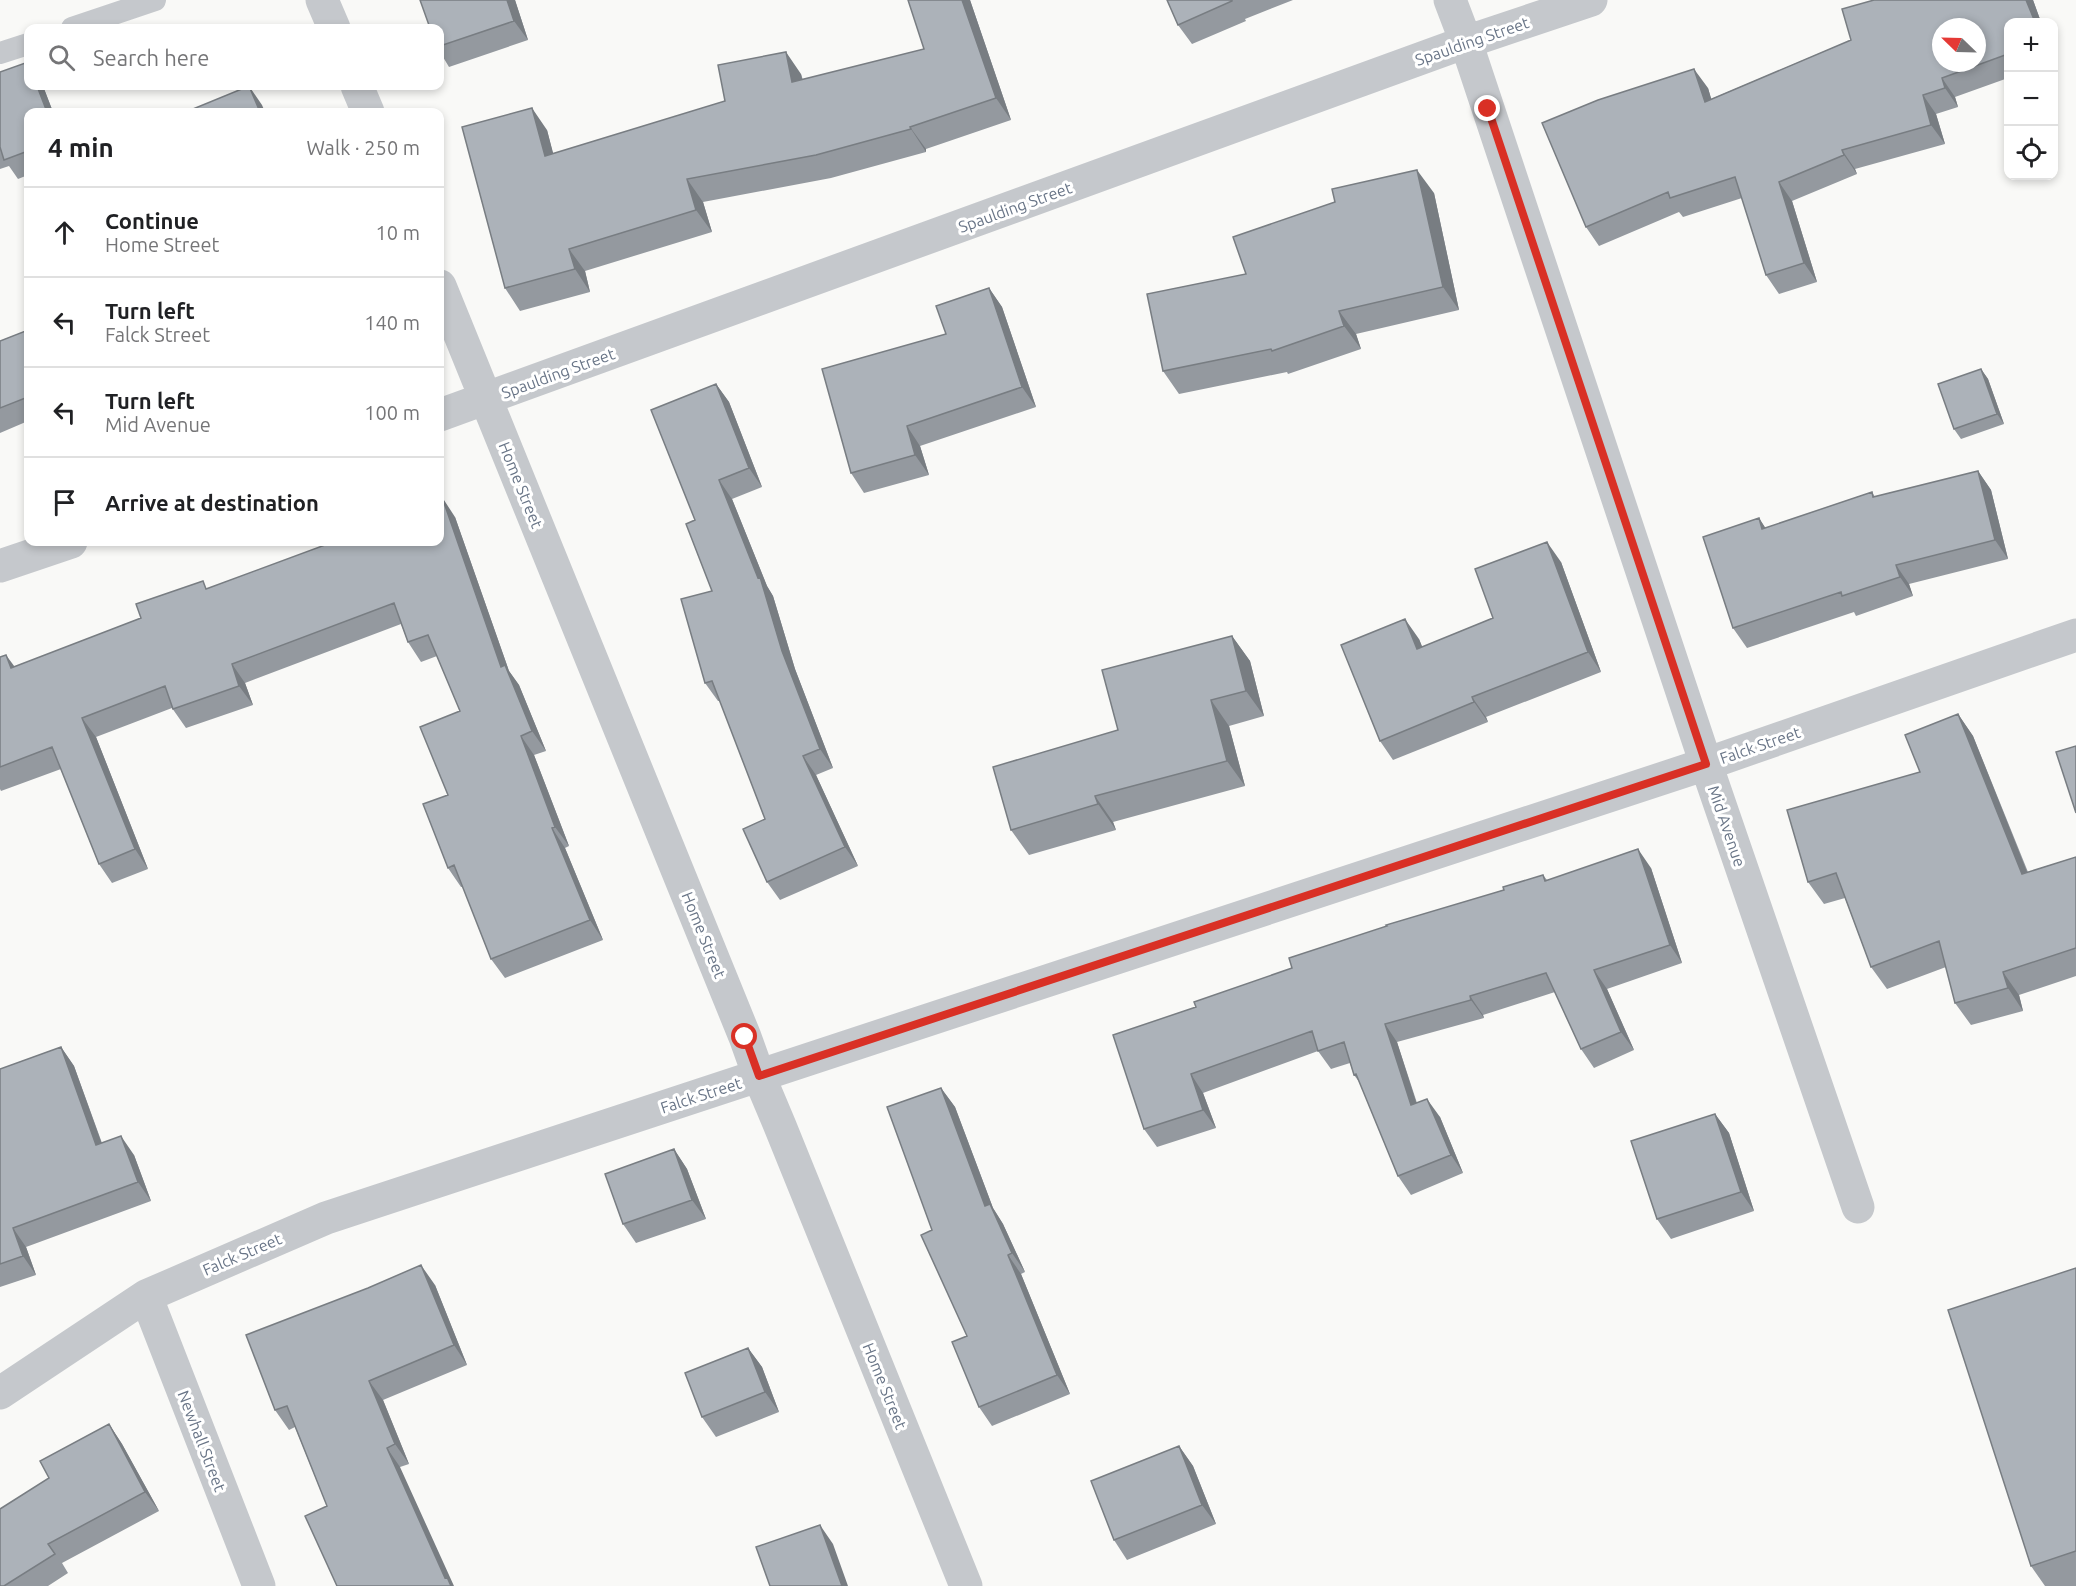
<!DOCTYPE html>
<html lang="en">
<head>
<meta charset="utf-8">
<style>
  :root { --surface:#fff; --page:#f2f2f2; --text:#202124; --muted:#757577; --line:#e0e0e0 }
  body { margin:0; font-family:Ubuntu,sans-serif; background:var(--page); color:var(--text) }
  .controls { position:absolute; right:18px; top:18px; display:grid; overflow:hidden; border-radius:12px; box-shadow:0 3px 9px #0003 }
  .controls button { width:54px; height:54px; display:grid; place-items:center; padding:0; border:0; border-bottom:2px solid var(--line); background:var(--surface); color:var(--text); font:30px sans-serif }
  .compass { position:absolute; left:1932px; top:18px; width:54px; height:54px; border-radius:50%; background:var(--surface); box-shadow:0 3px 9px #0003; rotate:293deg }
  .stop { position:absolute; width:18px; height:18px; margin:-14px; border:4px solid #d93025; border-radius:50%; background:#fff }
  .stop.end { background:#d93025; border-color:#fff; box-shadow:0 2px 6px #0008 }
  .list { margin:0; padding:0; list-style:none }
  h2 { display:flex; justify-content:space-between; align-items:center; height:78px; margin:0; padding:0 24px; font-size:26px }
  h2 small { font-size:20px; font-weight:400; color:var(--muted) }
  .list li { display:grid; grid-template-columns:39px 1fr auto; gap:18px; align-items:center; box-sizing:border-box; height:90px; padding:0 24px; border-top:2px solid var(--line) }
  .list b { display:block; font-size:22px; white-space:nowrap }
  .list p { margin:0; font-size:20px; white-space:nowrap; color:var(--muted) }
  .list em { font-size:20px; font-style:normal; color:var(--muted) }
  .icon { flex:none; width:33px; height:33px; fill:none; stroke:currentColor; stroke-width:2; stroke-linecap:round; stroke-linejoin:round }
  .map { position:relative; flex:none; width:2076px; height:1586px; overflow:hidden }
  .search { position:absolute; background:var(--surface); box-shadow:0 3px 9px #0003; left:24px; top:24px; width:420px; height:66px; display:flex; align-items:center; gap:15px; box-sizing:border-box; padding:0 21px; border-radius:12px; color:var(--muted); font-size:22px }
  .panel { position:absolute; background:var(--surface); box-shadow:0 3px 9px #0003; left:24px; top:108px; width:420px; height:438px; border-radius:12px }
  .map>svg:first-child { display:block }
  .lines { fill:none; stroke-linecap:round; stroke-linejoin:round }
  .lane { stroke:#c5c8cc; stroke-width:22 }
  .street { stroke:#c5c8cc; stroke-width:33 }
  .wall { fill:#94999f }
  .shaded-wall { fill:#787d82 }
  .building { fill:#acb2b9; stroke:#787d82; stroke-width:1.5; fill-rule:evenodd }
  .route { stroke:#d93025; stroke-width:8 }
  .labels { text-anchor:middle; stroke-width:6; stroke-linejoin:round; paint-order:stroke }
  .street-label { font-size:16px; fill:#697587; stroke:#fff }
</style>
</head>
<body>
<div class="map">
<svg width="2076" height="1586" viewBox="0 0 2076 1586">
  <rect width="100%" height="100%" fill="#f9f9f7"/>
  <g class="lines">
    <!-- lane -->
    <path class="lane" d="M 72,28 L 155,0
      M 0,53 L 28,44"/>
    <!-- street -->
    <path class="street" d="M 322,0 L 334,28
      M 1450,0 L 1466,42 L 1706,764 L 1858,1207
      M 357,86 L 368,112
      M 440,286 L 745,1037 L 759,1076 L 780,1126 L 966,1586
      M 440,415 L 1466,42 L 1591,0
      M 0,566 L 71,542
      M 146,1296 L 259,1586
      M 0,1393 L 146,1296 L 326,1218 L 1706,764 L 2076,635"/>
  </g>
  <!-- wall -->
  <path class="wall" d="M 420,0 L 515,0 L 528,40 L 449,67 L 440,52 L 440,28 Z
    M 970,0 L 1011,120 L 926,149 L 926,152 L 831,178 L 703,202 L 712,232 L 585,271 L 590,292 L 520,311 L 505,288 L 547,130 L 553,154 L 725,101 L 801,74 L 803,80 L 924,49 Z
    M 1167,0 L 1293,0 L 1245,19 L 1246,21 L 1192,44 L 1178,25 Z
    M 1874,0 L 2033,0 L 2041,22 L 2008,22 L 2008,78 L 1955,97 L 1958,107 L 1936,114 L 1945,144 L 1855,169 L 1857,174 L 1792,201 L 1817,282 L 1779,294 L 1766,275 L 1742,198 L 1683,217 L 1679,212 L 1599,246 L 1586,227 L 1708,88 L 1711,99 L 1851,40 Z
    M 0,72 L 28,86 L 43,86 L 53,112 L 28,112 L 28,175 L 18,179 L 9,166 L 0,169 Z
    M 1434,193 L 1459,310 L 1356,334 L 1361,349 L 1288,374 L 1287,372 L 1179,394 L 1163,371 L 1246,274 Z
    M 989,288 L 1002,307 L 1036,407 L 920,446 L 929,475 L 864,493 L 851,473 L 946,334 Z
    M 28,330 L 28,421 L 0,433 L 0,341 Z
    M 1981,369 L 1988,379 L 2004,424 L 1961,439 L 1954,429 Z
    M 716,384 L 729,402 L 762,487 L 732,499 L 767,586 L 773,596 L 795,669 L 833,768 L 816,775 L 858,866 L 780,900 L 767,882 L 765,819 L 720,701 L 718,701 L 705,683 L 712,591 L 695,520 Z
    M 1978,471 L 1991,490 L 2008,559 L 1909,584 L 1913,596 L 1856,616 L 1854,612 L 1747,648 L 1733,628 L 1759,518 L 1765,528 L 1872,492 L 1875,497 Z
    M 455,517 L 509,671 L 519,685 L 546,751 L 534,755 L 569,846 L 565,848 L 603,940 L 505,978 L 491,959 L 463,887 L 461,887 L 448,868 L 448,795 L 460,711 L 437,656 L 421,662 L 408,642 L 401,624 L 245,683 L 253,705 L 186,728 L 172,708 L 96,737 L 148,869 L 112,883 L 99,864 L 61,769 L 1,791 L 0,789 L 0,657 L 14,667 L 141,618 L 209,588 Z
    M 1561,562 L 1601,672 L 1486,717 L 1488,722 L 1393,760 L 1380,741 L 1419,639 L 1422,647 L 1493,618 Z
    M 1232,636 L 1250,661 L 1264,716 L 1229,726 L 1245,786 L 1113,822 L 1116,830 L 1029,855 L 1011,830 L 1118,730 Z
    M 1958,714 L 1973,736 L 2028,872 L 2076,857 L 2076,976 L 2019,995 L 2023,1011 L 1971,1025 L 1955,1003 L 1946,967 L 1887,989 L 1871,967 L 1845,898 L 1824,904 L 1808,882 L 1920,772 Z
    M 1651,868 L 1682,963 L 1607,989 L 1634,1050 L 1594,1068 L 1581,1049 L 1555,992 L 1483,1015 L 1484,1018 L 1397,1042 L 1417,1103 L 1440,1117 L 1463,1173 L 1411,1195 L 1398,1176 L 1360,1083 L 1354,1075 L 1350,1063 L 1331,1069 L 1318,1051 L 1203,1093 L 1216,1128 L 1157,1147 L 1144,1129 L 1196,1007 L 1292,968 L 1543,875 L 1547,880 Z
    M 61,1047 L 74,1066 L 102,1143 L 134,1155 L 151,1201 L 26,1247 L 36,1275 L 0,1287 L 0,1069 Z
    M 941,1088 L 955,1107 L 993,1208 L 1003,1224 L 1025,1272 L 1021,1274 L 1070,1394 L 992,1426 L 979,1407 L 967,1336 L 932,1230 Z
    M 1715,1114 L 1729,1133 L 1754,1211 L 1671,1239 L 1657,1219 Z
    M 674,1149 L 687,1169 L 706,1219 L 636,1243 L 623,1224 Z
    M 2076,1268 L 2076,1586 L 2045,1586 L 2031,1566 Z
    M 435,1285 L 467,1365 L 383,1400 L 409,1464 L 400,1467 L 327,1506 L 295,1427 L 289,1430 L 275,1410 Z
    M 748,1348 L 762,1367 L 779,1412 L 716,1437 L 702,1417 Z
    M 109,1424 L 122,1444 L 159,1511 L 62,1563 L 68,1573 L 48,1586 L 0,1586 L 49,1478 Z
    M 1179,1446 L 1193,1466 L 1216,1524 L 1127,1560 L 1114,1540 Z"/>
  <!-- shaded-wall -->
  <path class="shaded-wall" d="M 507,0 L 515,0 L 528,40 L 514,21 Z
    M 962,0 L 970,0 L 1011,120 L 996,98 Z
    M 2026,0 L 2033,0 L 2041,22 L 2035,22 Z
    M 786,52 L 801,74 L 807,105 L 792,82 Z
    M 1694,69 L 1708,88 L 1718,121 L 1705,102 Z
    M 1942,78 L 1955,97 L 1958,107 L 1945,88 Z
    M 37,86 L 43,86 L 53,112 L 47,112 Z
    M 249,86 L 262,105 L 265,112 L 260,112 Z
    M 1923,95 L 1936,114 L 1945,144 L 1931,125 Z
    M 532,108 L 547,130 L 560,179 L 545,156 Z
    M 910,127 L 926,149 L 926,152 L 911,129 Z
    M 1842,150 L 1855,169 L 1857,174 L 1844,155 Z
    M 1417,170 L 1434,193 L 1459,310 L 1443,287 Z
    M 687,179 L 703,202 L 712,232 L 696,210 Z
    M 1779,182 L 1792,201 L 1817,282 L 1804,263 Z
    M 569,249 L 585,271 L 590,292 L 575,269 Z
    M 989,288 L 1002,307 L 1036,407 L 1022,387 Z
    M 1339,311 L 1356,334 L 1361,349 L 1344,326 Z
    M 1981,369 L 1988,379 L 2004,424 L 1997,414 Z
    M 716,384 L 729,402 L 762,487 L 749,468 Z
    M 907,426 L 920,446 L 929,475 L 915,455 Z
    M 1978,471 L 1991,490 L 2008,559 L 1995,540 Z
    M 719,480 L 732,499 L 767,586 L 773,596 L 795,669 L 833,768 L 820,749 L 782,651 L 758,578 Z
    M 442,497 L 455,517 L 509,671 L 519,685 L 546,751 L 532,731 L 501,667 Z
    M 1759,518 L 1772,538 L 1762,529 Z
    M 1547,542 L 1561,562 L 1601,672 L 1588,652 Z
    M 1896,565 L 1909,584 L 1913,596 L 1900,577 Z
    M 1405,619 L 1419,639 L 1431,668 L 1417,649 Z
    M 1232,636 L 1250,661 L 1264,716 L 1246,691 Z
    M 6,655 L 20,674 L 11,668 Z
    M 232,664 L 245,683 L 253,705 L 239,686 Z
    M 1472,697 L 1486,717 L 1488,722 L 1474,702 Z
    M 1211,700 L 1229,726 L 1245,786 L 1227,761 Z
    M 1958,714 L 1973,736 L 2037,897 L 2022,874 Z
    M 82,718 L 96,737 L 148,869 L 135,849 Z
    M 521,736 L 534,755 L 569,846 L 555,827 Z
    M 803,756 L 816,775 L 858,866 L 845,847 Z
    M 1095,796 L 1113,822 L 1116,830 L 1098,804 Z
    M 552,828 L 565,848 L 603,940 L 590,920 Z
    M 1638,849 L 1651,868 L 1682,963 L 1670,945 Z
    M 1594,970 L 1607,989 L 1634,1050 L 1621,1032 Z
    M 2003,972 L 2019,995 L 2023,1011 L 2008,988 Z
    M 1470,996 L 1483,1015 L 1484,1018 L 1471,1000 Z
    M 1385,1024 L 1397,1042 L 1423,1124 L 1411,1105 Z
    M 61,1047 L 74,1066 L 109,1164 L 96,1145 Z
    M 1191,1074 L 1203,1093 L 1216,1128 L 1203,1110 Z
    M 941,1088 L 955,1107 L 993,1208 L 1003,1224 L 1025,1272 L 1012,1253 L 985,1206 Z
    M 1427,1099 L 1440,1117 L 1463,1173 L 1451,1155 Z
    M 1715,1114 L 1729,1133 L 1754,1211 L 1741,1192 Z
    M 121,1136 L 134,1155 L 151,1201 L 138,1182 Z
    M 674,1149 L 687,1169 L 706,1219 L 692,1200 Z
    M 13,1228 L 26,1247 L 36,1275 L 23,1256 Z
    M 1008,1255 L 1021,1274 L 1070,1394 L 1057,1375 Z
    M 421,1265 L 435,1285 L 467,1365 L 454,1345 Z
    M 748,1348 L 762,1367 L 779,1412 L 765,1392 Z
    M 369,1381 L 383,1400 L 409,1464 L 395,1444 Z
    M 109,1424 L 122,1444 L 159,1511 L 145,1492 Z
    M 1179,1446 L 1193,1466 L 1216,1524 L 1202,1505 Z
    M 387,1448 L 400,1467 L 454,1586 L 451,1586 L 445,1578 Z
    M 820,1525 L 833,1544 L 848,1586 L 842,1586 Z"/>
  <!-- building -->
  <path class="building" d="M 420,0 L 507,0 L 514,21 L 440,46 L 440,28 L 430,28 Z
    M 908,0 L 962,0 L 996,98 L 910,127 L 911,129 L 816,155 L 687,179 L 696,210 L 569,249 L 575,269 L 505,288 L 462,127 L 532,108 L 545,156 L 725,101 L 718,65 L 786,52 L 792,82 L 924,49 Z
    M 1167,0 L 1232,0 L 1232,1 L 1178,25 Z
    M 1874,0 L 2026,0 L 2035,22 L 2008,22 L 2008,54 L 1942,78 L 1945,88 L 1923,95 L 1931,125 L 1842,150 L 1844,155 L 1779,182 L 1804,263 L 1766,275 L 1735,177 L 1670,198 L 1668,192 L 1586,227 L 1542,123 L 1598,100 L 1694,69 L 1705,102 L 1851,40 L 1842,9 ZM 1941,27 L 1977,27 L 1977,63 L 1941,63 Z
    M 28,62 L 28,86 L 37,86 L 47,112 L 28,112 L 28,151 L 4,160 L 0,147 L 0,72 Z
    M 249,86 L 260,112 L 189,112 L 188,111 Z
    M 1417,170 L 1443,287 L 1339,311 L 1344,326 L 1272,351 L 1271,349 L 1163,371 L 1147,294 L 1246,274 L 1233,237 L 1335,202 L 1332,189 Z
    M 989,288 L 1022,387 L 907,426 L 915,455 L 851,473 L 822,369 L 946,334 L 936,306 Z
    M 28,330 L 28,397 L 0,408 L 0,341 Z
    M 1981,369 L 1997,414 L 1954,429 L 1938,384 Z
    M 716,384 L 749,468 L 719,480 L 758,578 L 760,577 L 782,651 L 820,749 L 803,756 L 845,847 L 767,882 L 743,829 L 765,819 L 712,681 L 705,683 L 681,599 L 712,591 L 686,524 L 695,520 L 651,410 Z
    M 1978,471 L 1995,540 L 1896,565 L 1900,577 L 1842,596 L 1841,592 L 1733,628 L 1703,537 L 1759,518 L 1762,529 L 1872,492 L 1873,497 Z
    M 442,497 L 501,667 L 505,665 L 532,731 L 521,736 L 555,827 L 552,828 L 590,920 L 491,959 L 454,865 L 448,868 L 423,804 L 448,795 L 420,727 L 460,711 L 428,635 L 408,642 L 394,603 L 232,664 L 239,686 L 173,709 L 165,686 L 82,718 L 135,849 L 99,864 L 52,747 L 0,767 L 0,657 L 6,655 L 11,668 L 141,618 L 136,604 L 203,581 L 206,589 L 333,542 L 440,542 L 440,498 Z
    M 1547,542 L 1588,652 L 1472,697 L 1474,702 L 1380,741 L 1341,645 L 1405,619 L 1417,649 L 1493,618 L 1475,569 Z
    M 1232,636 L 1246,691 L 1211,700 L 1227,761 L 1095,796 L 1098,804 L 1011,830 L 993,767 L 1118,730 L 1102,670 Z
    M 1958,714 L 2022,874 L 2076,857 L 2076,948 L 2003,972 L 2008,988 L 1955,1003 L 1939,941 L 1871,967 L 1836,873 L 1808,882 L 1787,810 L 1920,772 L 1905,735 Z
    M 2076,746 L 2076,813 L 2056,752 Z
    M 1638,849 L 1670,945 L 1594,970 L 1621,1032 L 1581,1049 L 1546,973 L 1470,996 L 1471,1000 L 1385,1024 L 1411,1105 L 1427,1099 L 1451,1155 L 1398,1176 L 1356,1074 L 1354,1075 L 1344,1042 L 1318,1051 L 1312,1031 L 1191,1074 L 1203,1110 L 1144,1129 L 1113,1035 L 1196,1007 L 1194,1002 L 1292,968 L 1289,958 L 1387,926 L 1386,925 L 1504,890 L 1503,887 L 1543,875 L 1545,881 Z
    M 61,1047 L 96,1145 L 121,1136 L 138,1182 L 13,1228 L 23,1256 L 0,1264 L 0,1069 Z
    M 941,1088 L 985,1206 L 990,1204 L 1012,1253 L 1008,1255 L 1057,1375 L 979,1407 L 952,1342 L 967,1336 L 921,1235 L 932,1230 L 887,1107 Z
    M 1715,1114 L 1741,1192 L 1657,1219 L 1631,1141 Z
    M 674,1149 L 692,1200 L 623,1224 L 605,1174 Z
    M 421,1265 L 454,1345 L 369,1381 L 395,1444 L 387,1448 L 445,1578 L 447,1577 L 451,1586 L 337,1586 L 305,1516 L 327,1506 L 287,1406 L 275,1410 L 246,1335 L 368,1288 Z
    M 2076,1268 L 2076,1551 L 2031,1566 L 1948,1310 Z
    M 748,1348 L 765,1392 L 702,1417 L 685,1373 Z
    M 109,1424 L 145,1492 L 48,1544 L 55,1554 L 4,1586 L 0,1586 L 0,1509 L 49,1478 L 40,1461 Z
    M 1179,1446 L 1202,1505 L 1114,1540 L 1091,1481 Z
    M 820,1525 L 842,1586 L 770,1586 L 756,1547 Z"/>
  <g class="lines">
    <!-- route -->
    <path class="route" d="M 745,1037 L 759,1076 L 1706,764 L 1488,109"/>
  </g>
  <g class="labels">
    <!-- street labels -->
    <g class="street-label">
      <text transform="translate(1472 41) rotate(-19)" y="6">Spaulding Street</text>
      <text transform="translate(1015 207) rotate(-20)" y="6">Spaulding Street</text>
      <text transform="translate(558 373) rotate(-20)" y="6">Spaulding Street</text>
      <text transform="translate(521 485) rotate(68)" y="6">Home Street</text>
      <text transform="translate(1760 745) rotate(-19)" y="6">Falck Street</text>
      <text transform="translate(1727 826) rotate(71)" y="6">Mid Avenue</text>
      <text transform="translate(704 935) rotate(68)" y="6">Home Street</text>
      <text transform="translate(701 1095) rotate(-18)" y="6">Falck Street</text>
      <text transform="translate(242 1254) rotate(-23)" y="6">Falck Street</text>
      <text transform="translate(885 1386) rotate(68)" y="6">Home Street</text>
      <text transform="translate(202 1441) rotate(69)" y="6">Newhall Street</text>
    </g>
  </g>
</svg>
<div class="controls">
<button>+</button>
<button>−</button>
<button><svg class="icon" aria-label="locate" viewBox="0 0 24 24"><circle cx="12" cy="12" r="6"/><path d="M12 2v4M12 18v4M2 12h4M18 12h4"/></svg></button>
</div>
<svg class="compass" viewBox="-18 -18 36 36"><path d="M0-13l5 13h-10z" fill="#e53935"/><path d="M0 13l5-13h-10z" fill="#757577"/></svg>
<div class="stop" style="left:745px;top:1037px"></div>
<div class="stop end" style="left:1488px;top:109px"></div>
<div class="search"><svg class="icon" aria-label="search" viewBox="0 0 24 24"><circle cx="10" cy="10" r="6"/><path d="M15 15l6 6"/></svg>Search here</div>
<section class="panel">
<h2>4 min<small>Walk · 250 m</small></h2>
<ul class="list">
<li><svg class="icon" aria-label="ahead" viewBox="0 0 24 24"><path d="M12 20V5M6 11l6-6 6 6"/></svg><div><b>Continue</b><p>Home Street</p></div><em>10 m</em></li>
<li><svg class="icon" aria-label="left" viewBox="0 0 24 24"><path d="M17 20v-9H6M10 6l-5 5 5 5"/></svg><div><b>Turn left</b><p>Falck Street</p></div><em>140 m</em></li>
<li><svg class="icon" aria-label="left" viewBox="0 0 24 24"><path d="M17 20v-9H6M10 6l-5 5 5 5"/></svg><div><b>Turn left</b><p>Mid Avenue</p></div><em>100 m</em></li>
<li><svg class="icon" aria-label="arrive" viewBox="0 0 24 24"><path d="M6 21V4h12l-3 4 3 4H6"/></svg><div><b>Arrive at destination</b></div></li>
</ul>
</section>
</div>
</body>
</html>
